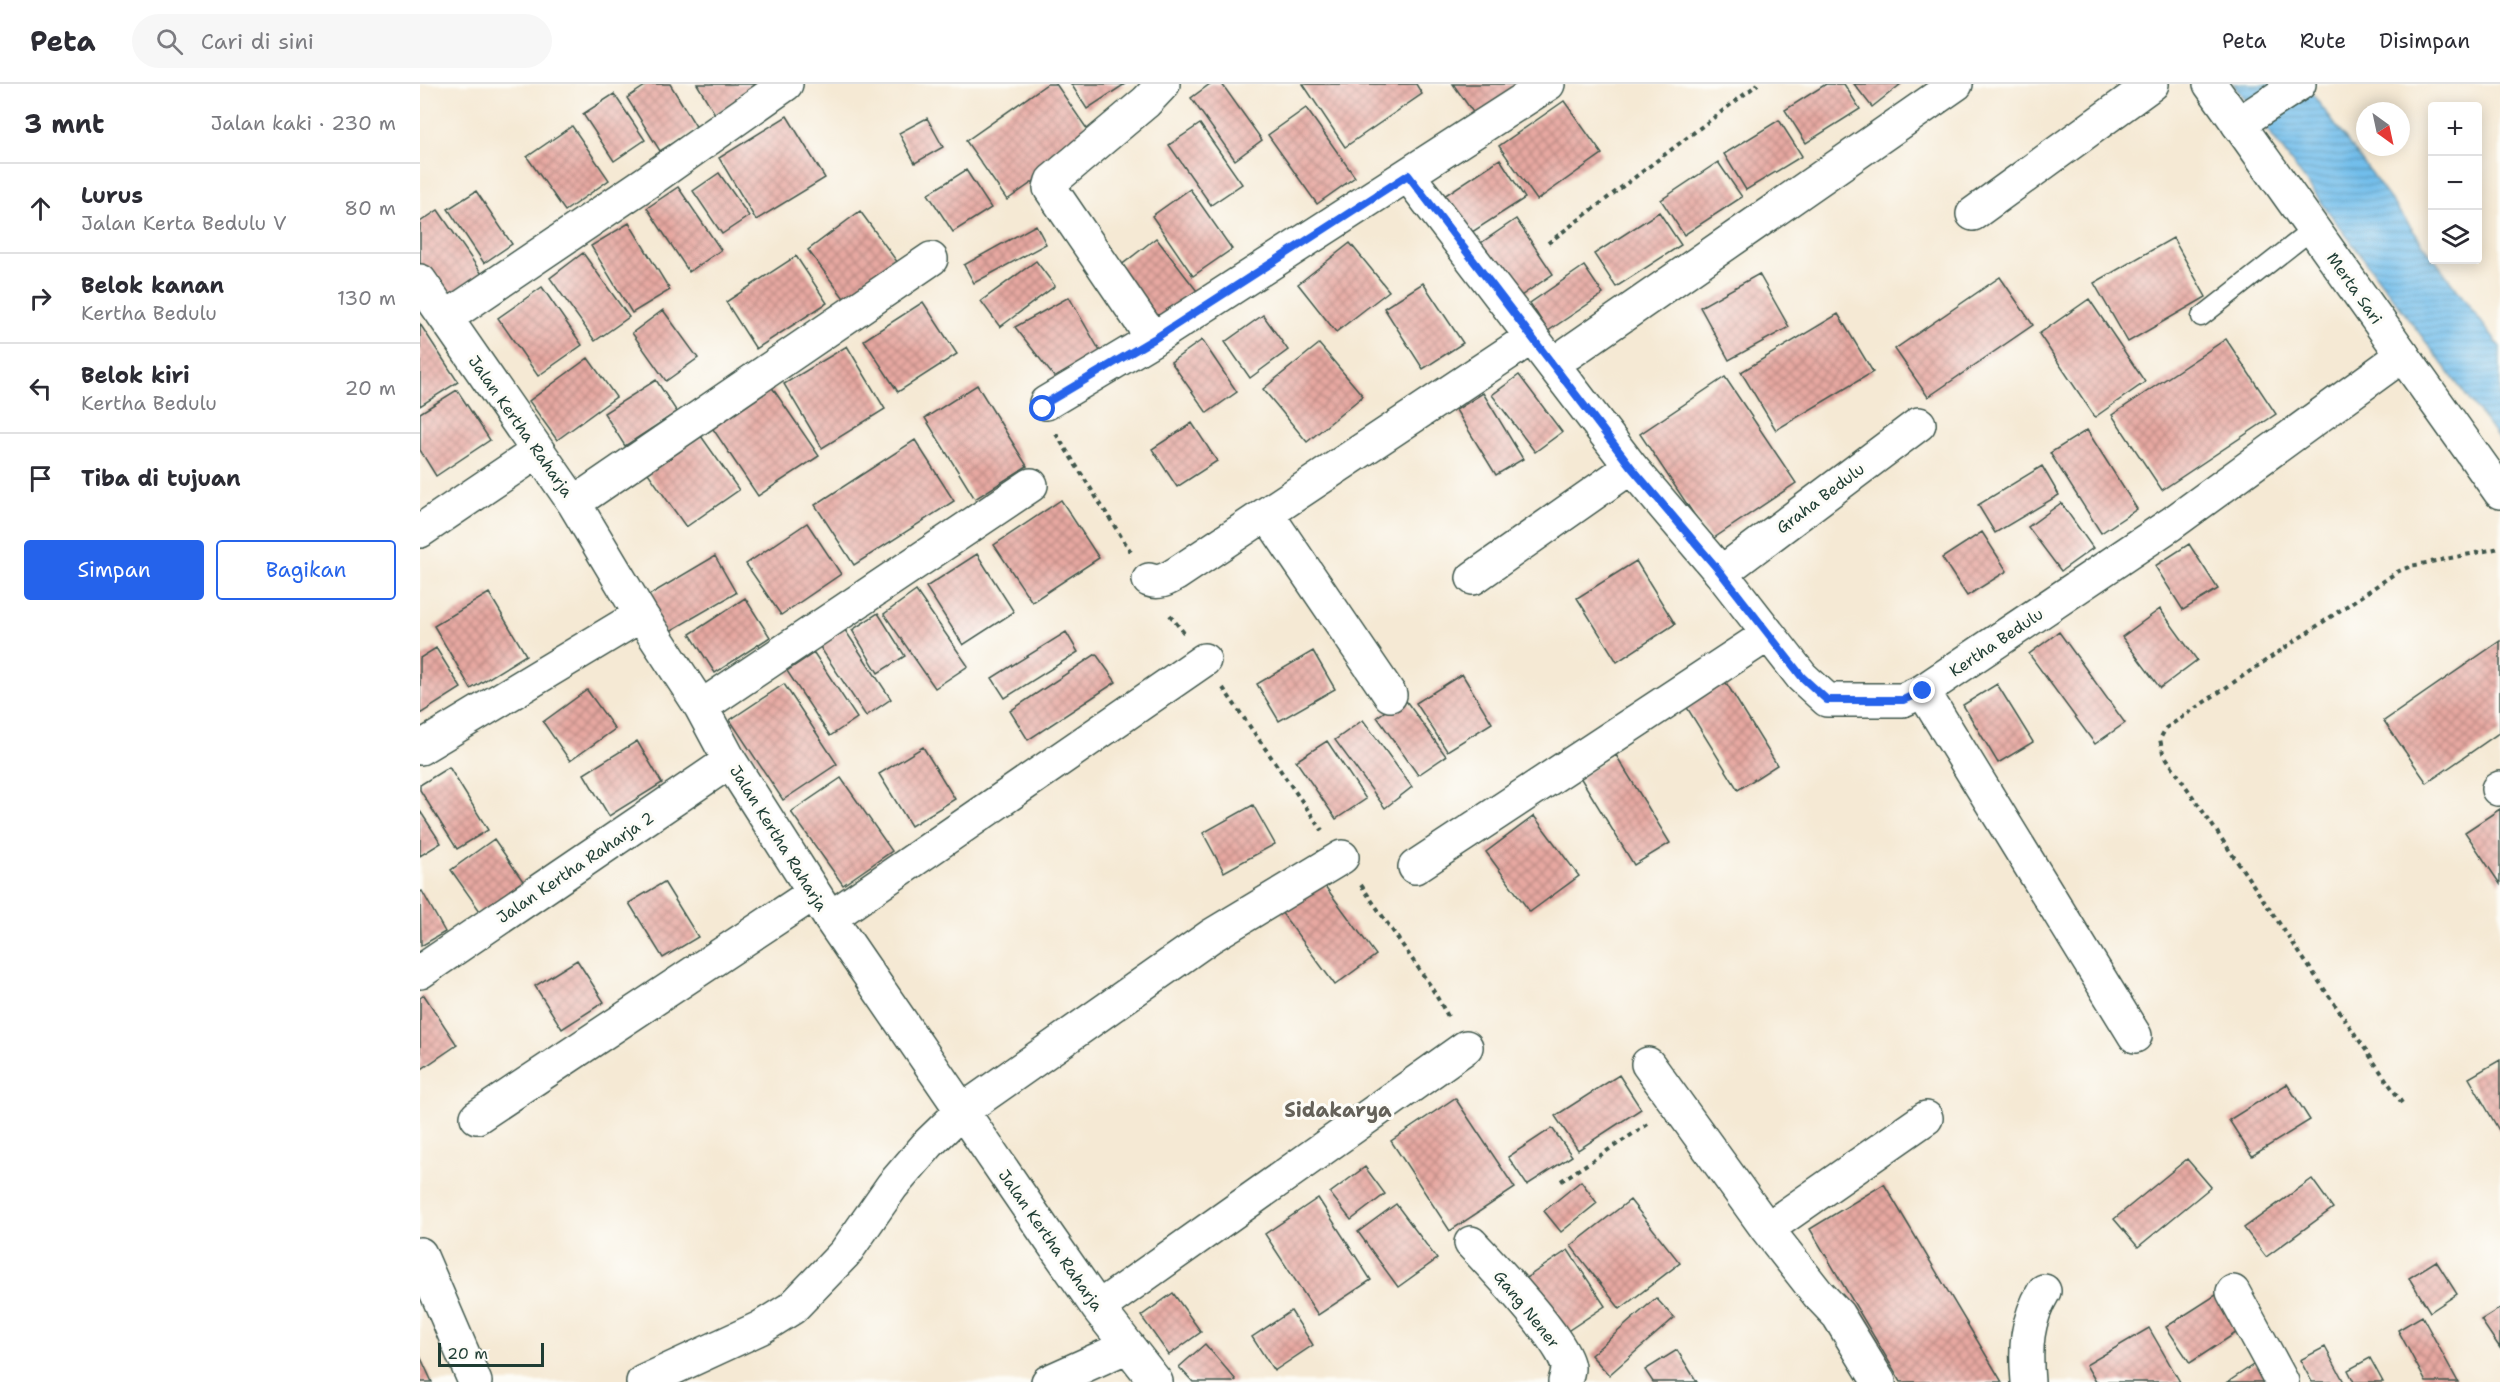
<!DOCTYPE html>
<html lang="id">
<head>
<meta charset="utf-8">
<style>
  :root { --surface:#fff; --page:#f7f7f7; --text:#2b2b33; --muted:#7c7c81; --line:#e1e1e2; --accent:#2563eb }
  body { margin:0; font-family:"Shantell Sans",sans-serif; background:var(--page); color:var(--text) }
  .controls { position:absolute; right:18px; top:18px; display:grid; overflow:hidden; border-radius:6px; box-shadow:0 3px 15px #0003 }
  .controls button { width:54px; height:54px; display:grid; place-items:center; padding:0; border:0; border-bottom:2px solid var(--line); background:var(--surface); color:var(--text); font:30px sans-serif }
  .compass { position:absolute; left:1936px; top:18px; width:54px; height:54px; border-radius:50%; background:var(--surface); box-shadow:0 3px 15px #0003; rotate:147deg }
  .scale { position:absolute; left:18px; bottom:15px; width:106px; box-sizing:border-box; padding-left:6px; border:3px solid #1f3d34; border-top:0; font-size:16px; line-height:21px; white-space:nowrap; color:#1f3d34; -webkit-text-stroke:4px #fdfcf7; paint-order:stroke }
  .stop { position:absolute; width:18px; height:18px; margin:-14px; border:4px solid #2563eb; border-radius:50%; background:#fff }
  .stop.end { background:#2563eb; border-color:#fff; box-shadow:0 2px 6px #0008 }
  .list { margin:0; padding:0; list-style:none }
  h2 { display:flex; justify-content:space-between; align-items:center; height:78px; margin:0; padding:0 24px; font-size:26px }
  h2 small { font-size:20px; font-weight:400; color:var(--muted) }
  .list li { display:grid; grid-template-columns:39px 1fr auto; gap:18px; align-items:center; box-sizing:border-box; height:90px; padding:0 24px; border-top:2px solid var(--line) }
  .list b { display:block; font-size:22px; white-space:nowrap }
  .list p { margin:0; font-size:20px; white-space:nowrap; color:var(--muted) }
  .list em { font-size:20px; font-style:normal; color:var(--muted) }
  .actions { display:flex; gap:12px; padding:18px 24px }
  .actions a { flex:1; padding:14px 0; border:2px solid var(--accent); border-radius:6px; text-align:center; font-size:21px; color:var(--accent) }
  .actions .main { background:var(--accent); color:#fff }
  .icon { flex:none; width:33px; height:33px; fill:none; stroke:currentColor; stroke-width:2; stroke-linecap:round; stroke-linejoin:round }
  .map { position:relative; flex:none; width:2080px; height:1298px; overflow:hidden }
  header { display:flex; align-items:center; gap:36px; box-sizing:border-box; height:84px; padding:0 30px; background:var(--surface); border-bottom:2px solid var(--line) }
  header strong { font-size:28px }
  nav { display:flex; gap:33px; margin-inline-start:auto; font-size:21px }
  .search { width:420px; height:54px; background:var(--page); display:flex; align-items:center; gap:15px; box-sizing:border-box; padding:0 21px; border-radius:33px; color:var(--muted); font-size:22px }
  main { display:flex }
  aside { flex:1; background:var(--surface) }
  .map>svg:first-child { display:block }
  .water { fill:url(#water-rules); stroke:#487d90; stroke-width:1.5 }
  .building { fill:url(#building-cross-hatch) }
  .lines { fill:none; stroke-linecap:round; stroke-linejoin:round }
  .service-casing { stroke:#3f574c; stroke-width:21 }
  .minor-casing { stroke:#3f574c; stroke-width:36 }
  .tertiary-casing { stroke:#3f574c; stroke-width:36 }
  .path { stroke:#3f574c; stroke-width:4; stroke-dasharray:4.5 4.5; stroke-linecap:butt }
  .service { stroke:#fff; stroke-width:18 }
  .minor { stroke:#fff; stroke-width:33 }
  .tertiary { stroke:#fff; stroke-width:33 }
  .route { stroke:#2563eb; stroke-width:8 }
  .labels { text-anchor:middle; stroke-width:6; stroke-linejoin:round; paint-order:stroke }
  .street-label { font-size:16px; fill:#1f3d34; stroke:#fdfcf7 }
  .quarter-label { font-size:20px; font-weight:bold; fill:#65625a; stroke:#fdfcf7 }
</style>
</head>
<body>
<header>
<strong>Peta</strong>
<div class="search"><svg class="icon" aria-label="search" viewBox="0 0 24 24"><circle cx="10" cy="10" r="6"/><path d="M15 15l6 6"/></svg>Cari di sini</div>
<nav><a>Peta</a><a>Rute</a><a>Disimpan</a></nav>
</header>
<main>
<aside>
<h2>3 mnt<small>Jalan kaki · 230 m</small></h2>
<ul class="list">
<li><svg class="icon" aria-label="ahead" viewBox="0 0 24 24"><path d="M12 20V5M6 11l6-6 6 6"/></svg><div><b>Lurus</b><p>Jalan Kerta Bedulu V</p></div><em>80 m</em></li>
<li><svg class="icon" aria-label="right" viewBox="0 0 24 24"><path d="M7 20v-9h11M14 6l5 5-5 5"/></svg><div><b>Belok kanan</b><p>Kertha Bedulu</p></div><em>130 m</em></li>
<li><svg class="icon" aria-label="left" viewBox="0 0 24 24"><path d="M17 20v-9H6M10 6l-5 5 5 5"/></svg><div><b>Belok kiri</b><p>Kertha Bedulu</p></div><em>20 m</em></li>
<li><svg class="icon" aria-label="arrive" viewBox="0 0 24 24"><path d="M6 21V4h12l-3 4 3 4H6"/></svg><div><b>Tiba di tujuan</b></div></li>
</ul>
<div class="actions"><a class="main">Simpan</a><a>Bagikan</a></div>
</aside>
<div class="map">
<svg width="2080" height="1298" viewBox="0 0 2080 1298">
  <defs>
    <pattern id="water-rules" width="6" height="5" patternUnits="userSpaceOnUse" patternTransform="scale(1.5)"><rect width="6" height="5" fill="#71bdeb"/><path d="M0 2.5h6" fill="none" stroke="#5c9bbf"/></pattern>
    <pattern id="building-cross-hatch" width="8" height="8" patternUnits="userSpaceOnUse" patternTransform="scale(1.5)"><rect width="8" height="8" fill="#e7a8a1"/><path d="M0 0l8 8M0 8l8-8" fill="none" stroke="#bb8a84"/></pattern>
  </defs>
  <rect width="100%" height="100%" fill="#fdfcf7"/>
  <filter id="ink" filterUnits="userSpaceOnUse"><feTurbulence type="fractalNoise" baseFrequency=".0167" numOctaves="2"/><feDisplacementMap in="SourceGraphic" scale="12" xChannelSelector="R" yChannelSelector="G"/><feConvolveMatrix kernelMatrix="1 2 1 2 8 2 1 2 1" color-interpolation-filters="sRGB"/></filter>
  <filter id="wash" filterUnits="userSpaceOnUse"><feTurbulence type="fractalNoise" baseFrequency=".008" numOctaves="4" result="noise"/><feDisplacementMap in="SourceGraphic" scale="24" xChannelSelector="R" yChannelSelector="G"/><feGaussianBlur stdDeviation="1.35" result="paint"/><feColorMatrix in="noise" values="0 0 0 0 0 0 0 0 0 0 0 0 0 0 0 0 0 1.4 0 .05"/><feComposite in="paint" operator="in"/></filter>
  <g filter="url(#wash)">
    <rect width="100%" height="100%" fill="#f5e9d4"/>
    <!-- water -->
    <path class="water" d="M 1813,0 L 1885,0 L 2012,172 L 2012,176 L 2015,176 L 2080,263 L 2080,357 Z"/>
    <g id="blocks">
      <!-- building -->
      <path class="building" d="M 228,0 L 250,0 L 277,44 L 240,67 L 207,14 Z
        M 277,0 L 346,0 L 295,30 Z
        M 627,0 L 636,0 L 674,55 L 587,116 L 546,57 Z
        M 651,0 L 705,0 L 667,25 Z
        M 790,0 L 802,0 L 842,56 L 815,76 L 771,14 Z
        M 883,0 L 996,0 L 1002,10 L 925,63 Z
        M 1033,0 L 1103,0 L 1059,37 Z
        M 1406,0 L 1424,0 L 1440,25 L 1386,59 L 1365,26 Z
        M 1434,0 L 1481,0 L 1452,23 Z
        M 194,10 L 225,56 L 194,77 L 163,30 Z
        M 1144,17 L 1182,70 L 1117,116 L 1079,62 Z
        M 886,24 L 935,93 L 897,120 L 848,51 Z
        M 367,32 L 405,94 L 336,136 L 299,74 Z
        M 507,34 L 523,63 L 495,79 L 479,49 Z
        M 1359,36 L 1382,72 L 1326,106 L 1304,70 Z
        M 780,40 L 822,100 L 791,121 L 749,61 Z
        M 152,42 L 189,96 L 145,127 L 107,73 Z
        M 1080,75 L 1105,114 L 1046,152 L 1021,114 Z
        M 1298,78 L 1322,113 L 1264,151 L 1241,116 Z
        M 546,86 L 571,124 L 533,148 L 508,110 Z
        M 299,89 L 329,132 L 302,150 L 273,107 Z
        M 258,103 L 301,166 L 269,188 L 227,124 Z
        M 770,105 L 812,165 L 773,192 L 732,132 Z
        M 56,107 L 92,160 L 64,179 L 28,125 Z
        M 18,126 L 64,193 L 22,221 L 0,188 L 0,138 Z
        M 440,127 L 478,179 L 426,217 L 388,166 Z
        M 1239,128 L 1261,161 L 1196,203 L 1174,170 Z
        M 1096,135 L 1133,190 L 1095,216 L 1058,161 Z
        M 209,139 L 250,206 L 212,229 L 171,162 Z
        M 616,141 L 626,160 L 554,199 L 544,181 Z
        M 736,154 L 777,207 L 735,239 L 695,186 Z
        M 1753,154 L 1786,213 L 1708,258 L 1674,199 Z
        M 930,159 L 969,207 L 916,248 L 878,200 Z
        M 163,169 L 209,233 L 175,257 L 130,194 Z
        M 376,172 L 407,219 L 336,265 L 306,218 Z
        M 616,177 L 635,202 L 580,243 L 561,217 Z
        M 1164,182 L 1183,210 L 1128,247 L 1110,219 Z
        M 1339,190 L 1369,243 L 1309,276 L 1280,223 Z
        M 1580,193 L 1613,241 L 1508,313 L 1475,265 Z
        M 1003,199 L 1043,259 L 1003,285 L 964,224 Z
        M 122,203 L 162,261 L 118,292 L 78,234 Z
        M 649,213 L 681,269 L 639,299 L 595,243 Z
        M 1669,215 L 1725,298 L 1675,333 L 1619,250 Z
        M 503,218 L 537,270 L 478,308 L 444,256 Z
        M 243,226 L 278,274 L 246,297 L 212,249 Z
        M 1418,230 L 1453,288 L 1356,346 L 1321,288 Z
        M 843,231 L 868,266 L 830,294 L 805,258 Z
        M 0,240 L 38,298 L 0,322 Z
        M 1806,255 L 1856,330 L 1742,406 L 1692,331 Z
        M 782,256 L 817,308 L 787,329 L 751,278 Z
        M 899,260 L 943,312 L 887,358 L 843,305 Z
        M 427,262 L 465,325 L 402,364 L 364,300 Z
        M 168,274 L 196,313 L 137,356 L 109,317 Z
        M 1099,291 L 1142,348 L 1115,368 L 1072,311 Z
        M 1305,293 L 1376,399 L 1291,456 L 1220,350 Z
        M 236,296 L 257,328 L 205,362 L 184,329 Z
        M 557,301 L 607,382 L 555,415 L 505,334 Z
        M 351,302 L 399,372 L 338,412 L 291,342 Z
        M 37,306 L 70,356 L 16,392 L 0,366 L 0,329 Z
        M 1063,309 L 1103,375 L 1076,391 L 1036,326 Z
        M 772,339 L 797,377 L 757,403 L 732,365 Z
        M 1667,346 L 1717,425 L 1681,449 L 1630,369 Z
        M 281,352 L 319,406 L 266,443 L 228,389 Z
        M 495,356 L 534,417 L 434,481 L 395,421 Z
        M 1622,382 L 1639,411 L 1575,449 L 1558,421 Z
        M 641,416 L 679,474 L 612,518 L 574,461 Z
        M 1641,419 L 1673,464 L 1641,487 L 1608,443 Z
        M 387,439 L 421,490 L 361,531 L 326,480 Z
        M 1562,448 L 1587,487 L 1547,512 L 1522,474 Z
        M 1769,460 L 1798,505 L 1763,526 L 1735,482 Z
        M 557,470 L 594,528 L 543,561 L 506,503 Z
        M 295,472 L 316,509 L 245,550 L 224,514 Z
        M 1216,477 L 1255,540 L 1197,578 L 1157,514 Z
        M 496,507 L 548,582 L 515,604 L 464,530 Z
        M 69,509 L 106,571 L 51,605 L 14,542 Z
        M 325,514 L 350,553 L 295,589 L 270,550 Z
        M 1740,525 L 1777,576 L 1740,604 L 1702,553 Z
        M 458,529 L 485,572 L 458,589 L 432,546 Z
        M 423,543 L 471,615 L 446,632 L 398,560 Z
        M 646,548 L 658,568 L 585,614 L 572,594 Z
        M 1639,548 L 1705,639 L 1675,660 L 1609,570 Z
        M 2080,557 L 2080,648 L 2007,699 L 1964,637 Z
        M 16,564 L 41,604 L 0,630 L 0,574 Z
        M 893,567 L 915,605 L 859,637 L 837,600 Z
        M 394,569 L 437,634 L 410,652 L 367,587 Z
        M 676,570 L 696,598 L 608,656 L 590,627 Z
        M 1042,590 L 1072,639 L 1027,667 L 996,619 Z
        M 1305,597 L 1357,681 L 1318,706 L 1266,622 Z
        M 364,600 L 417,680 L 363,716 L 310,636 Z
        M 1577,600 L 1613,658 L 1578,679 L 1543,621 Z
        M 167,606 L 195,645 L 150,677 L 123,638 Z
        M 984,614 L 1026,672 L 998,691 L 957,633 Z
        M 943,636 L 992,703 L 965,724 L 915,656 Z
        M 217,657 L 242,699 L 189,732 L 164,690 Z
        M 907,657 L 946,715 L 916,735 L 876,677 Z
        M 503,663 L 535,715 L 491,742 L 459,690 Z
        M 1196,671 L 1250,759 L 1214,781 L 1160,693 Z
        M 29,683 L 68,746 L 37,765 L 0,706 L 0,701 Z
        M 421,694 L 472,767 L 423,801 L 371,728 Z
        M 833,721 L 855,760 L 804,788 L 783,749 Z
        M 2080,725 L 2080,800 L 2045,748 Z
        M 0,727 L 21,759 L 0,772 Z
        M 1114,732 L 1159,792 L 1110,828 L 1066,768 Z
        M 74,755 L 105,800 L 62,830 L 31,786 Z
        M 244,798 L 278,853 L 243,874 L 209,819 Z
        M 902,798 L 956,871 L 915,901 L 861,828 Z
        M 2,807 L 25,848 L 1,862 L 0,808 Z
        M 157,876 L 184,918 L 142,945 L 115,902 Z
        M 4,911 L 37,961 L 0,986 L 0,914 Z
        M 2080,976 L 2080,1048 L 2049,994 Z
        M 1199,991 L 1221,1025 L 1158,1066 L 1135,1032 Z
        M 1867,1000 L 1890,1036 L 1832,1072 L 1809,1036 Z
        M 1035,1014 L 1095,1104 L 1030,1147 L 971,1057 Z
        M 1132,1044 L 1152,1072 L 1107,1101 L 1088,1073 Z
        M 1767,1075 L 1791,1103 L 1718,1163 L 1694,1135 Z
        M 945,1083 L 965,1110 L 931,1136 L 910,1109 Z
        M 1892,1095 L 1913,1124 L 1846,1173 L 1824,1144 Z
        M 1161,1097 L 1177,1119 L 1141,1148 L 1124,1127 Z
        M 1464,1100 L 1582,1298 L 1481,1298 L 1390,1145 Z
        M 898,1114 L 951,1196 L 898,1231 L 845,1150 Z
        M 1210,1116 L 1260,1179 L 1200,1225 L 1151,1162 Z
        M 976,1120 L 1017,1175 L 978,1203 L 938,1148 Z
        M 1148,1166 L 1185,1222 L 1143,1250 L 1106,1194 Z
        M 2016,1177 L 2037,1210 L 2010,1228 L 1989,1194 Z
        M 753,1209 L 781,1248 L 749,1271 L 721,1232 Z
        M 1799,1209 L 1822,1245 L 1770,1279 L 1746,1243 Z
        M 1236,1214 L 1254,1234 L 1189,1291 L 1171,1271 Z
        M 2080,1224 L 2080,1264 L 2061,1236 Z
        M 871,1227 L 893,1261 L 854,1287 L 832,1253 Z
        M 2002,1232 L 2038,1298 L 2006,1298 L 1978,1246 Z
        M 1729,1244 L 1760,1298 L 1676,1298 L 1666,1281 Z
        M 785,1260 L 816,1296 L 813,1298 L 773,1298 L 759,1283 Z
        M 1905,1263 L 1924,1298 L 1892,1298 L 1880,1276 Z
        M 1257,1266 L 1277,1298 L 1233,1298 L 1225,1286 Z
        M 0,1272 L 12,1298 L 0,1298 Z
        M 1950,1274 L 1963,1298 L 1934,1298 L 1928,1286 Z
        M 1836,1279 L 1849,1298 L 1808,1298 Z"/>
    </g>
  </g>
  <g filter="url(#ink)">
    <use href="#blocks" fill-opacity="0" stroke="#3f574c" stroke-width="1.5"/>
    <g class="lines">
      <defs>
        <path id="service" d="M 1781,233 L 1893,145"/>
        <path id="minor" d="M 1818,40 L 1879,0
          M 988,91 L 1211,383 L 1301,489 L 1382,593 L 1407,616 L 1483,616 L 1503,607 L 1751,440 L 1983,271
          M 1553,130 L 1732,0
          M 0,197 L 154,419 L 221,531 L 281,623 L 310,677 L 410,834 L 625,1148 L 678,1224 L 736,1298
          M 26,234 L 227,98 L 366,0
          M 733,255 L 630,104 L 632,97 L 726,18 L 743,0
          M 1149,269 L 1536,0
          M 626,319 L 733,255 L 1128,0
          M 154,419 L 511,175
          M 847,430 L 970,611
          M 0,447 L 117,368
          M 1301,489 L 1499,340
          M 1053,494 L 1211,383
          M 729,496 C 740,500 747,495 756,490 L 1112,253
          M 1503,607 L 1715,952
          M 281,623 L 611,401
          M 0,664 L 221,531
          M 2078,705 L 2080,704
          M 995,783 L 1347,551
          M 410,834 L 784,576
          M 0,888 L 310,677
          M 1228,980 L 1347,1145 L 1398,1210 L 1418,1231 L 1459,1298
          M 57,1033 L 394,809
          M 1347,1145 L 1506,1034
          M 1051,1159 C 1070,1179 1147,1260 1148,1284 C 1148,1288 1146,1294 1145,1298
          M 0,1170 L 55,1298
          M 1813,1208 L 1862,1298
          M 678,1224 L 1046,963
          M 223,1298 L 340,1244 L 372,1224 L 425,1169 L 472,1102 L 509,1059 L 542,1027 L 791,852 L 922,773
          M 628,1298 L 708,1262
          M 1608,1298 C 1605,1264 1606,1237 1624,1207"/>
        <path id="tertiary" d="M 1790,0 L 2080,408"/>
      </defs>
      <!-- service casing -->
      <use href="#service" class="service-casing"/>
      <!-- minor casing -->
      <use href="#minor" class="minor-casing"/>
      <!-- tertiary casing -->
      <use href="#tertiary" class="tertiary-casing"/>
      <!-- path -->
      <path class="path" d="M 1128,159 L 1338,0
        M 636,350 L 711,468
        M 750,531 L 764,549
        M 803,604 L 902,746
        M 941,801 L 1010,901 L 1029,934
        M 1982,1019 L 1743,669 L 1740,655 L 1746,644 L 1977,488 L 1991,482 L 2080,464
        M 1141,1097 L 1228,1040"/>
      <!-- service -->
      <use href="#service" class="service"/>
      <!-- minor -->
      <use href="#minor" class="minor"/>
      <!-- tertiary -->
      <use href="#tertiary" class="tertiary"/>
    </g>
  </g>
  <g class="lines" filter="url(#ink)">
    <!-- route -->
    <path class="route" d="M 623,325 L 626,319 L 734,255 L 988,91 L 1211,383 L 1301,489 L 1382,593 L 1407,616 L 1483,616 L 1503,607"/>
  </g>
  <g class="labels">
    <!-- street labels -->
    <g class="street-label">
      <text transform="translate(1935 204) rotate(55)" y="6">Merta Sari</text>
      <text transform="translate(101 342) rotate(55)" y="6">Jalan Kertha Raharja</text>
      <text transform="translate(1400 414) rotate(-37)" y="6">Graha Bedulu</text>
      <text transform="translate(1576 558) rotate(-34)" y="6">Kertha Bedulu</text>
      <text transform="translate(359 754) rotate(58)" y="6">Jalan Kertha Raharja</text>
      <text transform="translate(155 783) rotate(-34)" y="6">Jalan Kertha Raharja 2</text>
      <text transform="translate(631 1156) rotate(55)" y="6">Jalan Kertha Raharja</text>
      <text transform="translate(1107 1225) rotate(51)" y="6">Gang Nener</text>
    </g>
    <!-- quarter labels -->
    <g class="quarter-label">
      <text x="918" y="1033">Sidakarya</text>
    </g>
  </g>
</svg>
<div class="controls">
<button>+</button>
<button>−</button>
<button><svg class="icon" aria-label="layers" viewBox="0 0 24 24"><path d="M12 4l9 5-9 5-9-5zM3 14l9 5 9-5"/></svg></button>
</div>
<svg class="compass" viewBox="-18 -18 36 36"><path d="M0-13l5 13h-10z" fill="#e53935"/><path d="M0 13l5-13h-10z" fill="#7c7c81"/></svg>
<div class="scale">20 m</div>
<div class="stop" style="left:623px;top:325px"></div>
<div class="stop end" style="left:1503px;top:607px"></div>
</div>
</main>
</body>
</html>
